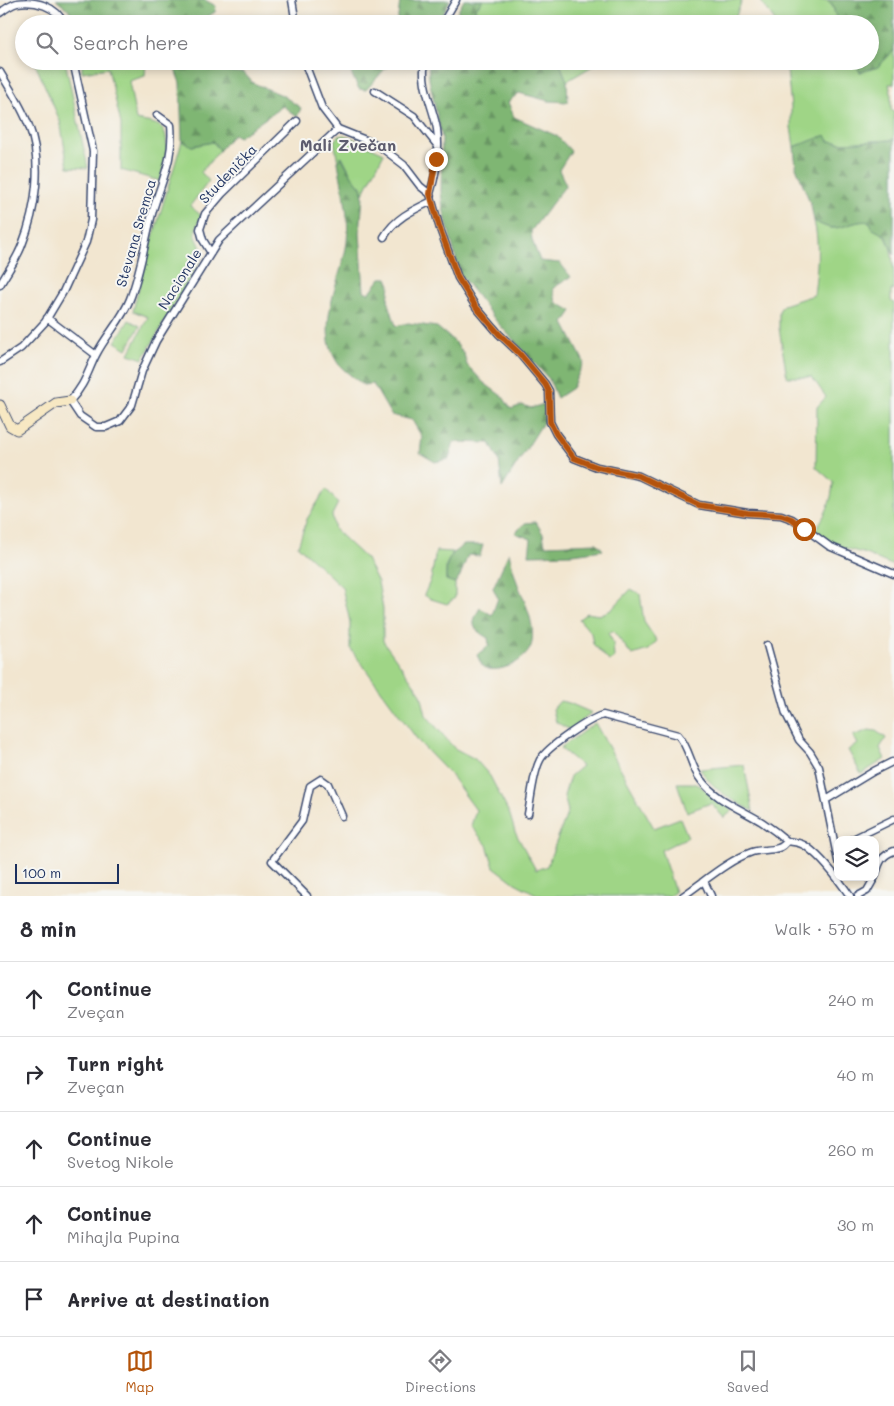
<!DOCTYPE html>
<html lang="en">
<head>
<meta charset="utf-8">
<style>
  :root { --surface:#fff; --page:#f7f7f7; --text:#2b2b33; --muted:#7c7c81; --line:#e1e1e2; --accent:#b45309 }
  body { margin:0; font-family:Mali,sans-serif; background:var(--page); color:var(--text) }
  .controls { position:absolute; right:15px; bottom:15px; display:grid; overflow:hidden; border-radius:10px; box-shadow:0 2px 8px #0003 }
  .controls button { width:45px; height:45px; display:grid; place-items:center; padding:0; border:0; border-bottom:1px solid var(--line); background:var(--surface); color:var(--text); font:25px sans-serif }
  .scale { position:absolute; left:15px; bottom:12px; width:104px; box-sizing:border-box; padding-left:5px; border:2px solid #1b2f5e; border-top:0; font-size:14px; line-height:18px; white-space:nowrap; color:#1b2f5e; -webkit-text-stroke:4px #f6f6f2; paint-order:stroke }
  .stop { position:absolute; width:15px; height:15px; margin:-11px; border:4px solid #b45309; border-radius:50%; background:#fff }
  .stop.end { background:#b45309; border-color:#fff; box-shadow:0 1px 5px #0008 }
  .list { margin:0; padding:0; list-style:none }
  h2 { display:flex; justify-content:space-between; align-items:center; height:65px; margin:0; padding:0 20px; font-size:21px }
  h2 small { font-size:16px; font-weight:400; color:var(--muted) }
  .list li { display:grid; grid-template-columns:32px 1fr auto; gap:15px; align-items:center; box-sizing:border-box; height:75px; padding:0 20px; border-top:1px solid var(--line) }
  .list b { display:block; font-size:19px; white-space:nowrap }
  .list p { margin:0; font-size:16px; white-space:nowrap; color:var(--muted) }
  .list em { font-size:16px; font-style:normal; color:var(--muted) }
  .icon { flex:none; width:28px; height:28px; fill:none; stroke:currentColor; stroke-width:2; stroke-linecap:round; stroke-linejoin:round }
  .map { position:relative; flex:none; width:894px; height:896px; overflow:hidden }
  .search { position:absolute; background:var(--surface); box-shadow:0 2px 8px #0003; left:15px; right:15px; top:15px; height:55px; display:flex; align-items:center; gap:12px; box-sizing:border-box; padding:0 18px; border-radius:28px; color:var(--muted); font-size:19px }
  .sheet { height:440px; background:var(--surface) }
  nav { display:flex; justify-content:space-around; align-items:center; box-sizing:border-box; height:70px; border-top:1px solid var(--line); background:var(--surface); font-size:14px; color:var(--muted) }
  nav a { display:grid; justify-items:center; gap:2px }
  nav .on { color:var(--accent) }
  .map>svg:first-child { display:block }
  .grass { fill:#9fd586; stroke:#5d8272 }
  .forest { fill:url(#forest-firs); stroke:#4d7268 }
  .park { fill:url(#park-crowns); stroke:#5d8272 }
  .lines { fill:none; stroke-linecap:round; stroke-linejoin:round }
  .street-casing { stroke:#3b4a6f; stroke-width:9 }
  .secondary-casing { stroke:#3b4a6f; stroke-width:11 }
  .street { stroke:#fff; stroke-width:6 }
  .secondary { stroke:#f7e8c3; stroke-width:9 }
  .route { stroke:#b45309; stroke-width:6 }
  .labels { text-anchor:middle; stroke-width:4; stroke-linejoin:round; paint-order:stroke }
  .street-label { font-size:14px; fill:#1b2f5e; stroke:#f6f6f2 }
  .quarter-label { font-size:16px; font-weight:bold; fill:#5d5c6e; stroke:#f6f6f2 }
</style>
</head>
<body>
<div class="map">
<svg width="894" height="896" viewBox="0 0 894 896">
  <defs>
    <pattern id="forest-firs" width="22" height="20" patternUnits="userSpaceOnUse" patternTransform="scale(1.25)"><rect width="22" height="20" fill="#7fb673"/><path d="M5 1l3.5 6h-7zM16 11l3.5 6h-7z" fill="#679462"/></pattern>
    <pattern id="park-crowns" width="20" height="18" patternUnits="userSpaceOnUse" patternTransform="scale(1.25)"><rect width="20" height="18" fill="#9fd586"/><path d="M2 6a3 3 0 1 1 6 0M12 15a3 3 0 1 1 6 0" fill="none" stroke="#88b776"/></pattern>
  </defs>
  <rect width="100%" height="100%" fill="#f6f6f2"/>
  <filter id="ink" filterUnits="userSpaceOnUse"><feTurbulence type="fractalNoise" baseFrequency=".02" numOctaves="2"/><feDisplacementMap in="SourceGraphic" scale="10" xChannelSelector="R" yChannelSelector="G"/><feConvolveMatrix kernelMatrix="1 2 1 2 8 2 1 2 1" color-interpolation-filters="sRGB"/></filter>
  <filter id="wash" filterUnits="userSpaceOnUse"><feTurbulence type="fractalNoise" baseFrequency=".0096" numOctaves="4" result="noise"/><feDisplacementMap in="SourceGraphic" scale="20" xChannelSelector="R" yChannelSelector="G"/><feGaussianBlur stdDeviation="1.12" result="paint"/><feColorMatrix in="noise" values="0 0 0 0 0 0 0 0 0 0 0 0 0 0 0 0 0 1.4 0 .05"/><feComposite in="paint" operator="in"/></filter>
  <g filter="url(#wash)">
    <rect width="100%" height="100%" fill="#f2e6d0"/>
    <!-- grass -->
    <path class="grass" d="M 483,0 L 742,0 L 733,24 L 480,24 L 476,21 L 475,9 Z
      M 760,0 L 827,0 L 833,7 L 838,24 L 777,24 Z
      M 894,50 L 894,84 L 889,84 L 891,92 L 891,110 L 894,112 L 894,139 L 892,140 L 843,143 L 829,141 L 805,143 L 794,147 L 791,127 L 791,107 L 786,61 L 854,61 L 860,72 L 878,67 Z
      M 34,61 L 65,61 L 88,168 L 68,167 L 60,121 Z
      M 82,61 L 146,61 L 145,76 L 129,81 L 136,120 C 143,122 156,122 162,128 C 172,139 163,167 160,181 L 121,170 L 121,124 L 108,68 L 82,72 Z
      M 554,61 L 601,61 L 567,81 L 560,64 Z
      M 345,135 L 384,153 L 363,194 L 361,187 L 352,176 L 342,156 L 338,162 L 334,141 L 338,136 Z
      M 182,141 L 192,146 L 213,142 L 220,150 L 201,172 L 209,181 L 190,206 L 202,216 C 189,238 199,236 203,255 L 143,359 L 129,354 L 148,317 L 133,311 L 144,267 Z
      M 814,221 C 820,224 827,228 833,228 C 846,228 857,219 870,222 C 874,232 877,229 884,235 C 894,245 894,276 894,290 L 891,290 L 891,301 L 894,303 L 894,566 L 863,553 L 836,546 L 815,530 C 826,515 832,501 833,482 L 816,467 L 817,407 L 826,397 L 812,377 L 787,377 L 779,328 L 779,311 L 783,305 L 814,295 C 817,270 820,245 814,221 Z
      M 326,489 L 338,503 L 332,515 L 335,530 L 366,559 L 378,582 L 383,609 L 383,641 L 421,694 L 426,715 L 454,748 L 475,759 L 490,776 L 510,815 L 515,832 L 536,870 L 547,866 L 568,811 L 564,796 L 570,776 L 582,766 L 560,748 L 595,723 L 654,828 L 680,818 L 688,837 L 661,850 L 675,892 L 669,896 L 542,896 L 534,893 L 515,883 L 494,867 L 487,845 L 471,826 L 476,810 L 449,773 L 420,743 L 350,648 L 350,622 L 342,587 L 298,546 L 307,519 Z
      M 436,551 L 453,552 L 446,565 L 446,580 L 455,583 L 455,598 L 447,604 L 431,599 L 424,595 L 431,579 Z
      M 631,589 L 640,594 L 644,622 L 657,641 L 648,650 L 632,655 L 613,631 L 608,633 L 613,642 L 614,658 L 609,661 L 593,644 L 591,633 L 579,619 L 587,613 L 599,615 L 611,610 Z
      M 560,701 L 569,703 L 592,713 L 570,730 L 556,722 L 553,709 Z
      M 869,730 L 876,731 L 886,738 L 880,748 L 885,759 L 861,774 L 848,750 L 858,744 L 853,736 Z
      M 744,765 L 753,811 C 730,799 715,791 700,769 Z
      M 677,783 L 693,783 L 700,786 L 733,810 L 724,818 L 711,803 L 687,812 Z"/>
    <!-- forest -->
    <path class="forest" d="M 56,0 L 205,0 L 216,6 L 215,12 L 196,24 L 77,24 L 73,14 Z
      M 450,0 L 438,24 L 397,24 L 400,1 Z
      M 464,0 L 483,0 L 475,9 L 476,21 L 480,24 L 451,24 Z
      M 827,0 L 894,0 L 894,50 L 878,67 L 860,72 L 854,61 L 870,61 L 870,24 L 838,24 L 833,7 Z
      M 172,61 L 206,61 L 215,70 L 244,73 L 253,83 L 282,95 L 301,108 L 297,117 L 283,106 L 239,137 L 233,134 L 220,150 L 213,142 L 192,146 L 182,141 L 180,83 Z
      M 345,61 L 392,61 L 366,90 L 359,89 Z
      M 428,61 L 554,61 L 560,64 L 567,81 L 568,102 L 549,101 L 519,93 L 508,102 L 514,117 L 557,136 L 571,151 L 559,170 L 566,185 L 531,231 L 532,240 L 540,261 L 560,263 L 571,277 L 553,288 L 556,302 L 572,311 L 564,323 L 584,362 L 572,388 L 557,398 L 549,379 L 497,322 L 460,274 L 443,208 L 441,192 L 442,138 L 429,79 Z
      M 826,135 L 829,141 L 843,143 L 892,140 L 894,139 L 894,255 L 886,236 L 873,229 L 870,222 C 857,219 846,228 833,228 C 827,228 820,224 814,221 L 811,205 L 796,167 L 794,147 Z
      M 341,156 L 352,176 L 361,187 L 363,196 L 360,233 L 364,291 L 369,293 L 381,278 L 387,278 L 390,285 L 388,300 L 396,326 L 408,323 L 437,327 L 455,342 L 464,354 L 467,365 L 484,383 L 503,397 L 511,409 L 522,405 L 531,408 L 544,404 L 544,421 L 502,488 L 499,460 L 490,443 L 454,442 L 449,459 L 435,462 L 420,453 L 422,437 L 412,420 L 391,415 L 373,384 L 363,385 C 355,378 342,370 337,362 C 314,326 342,278 347,242 C 350,216 342,188 338,162 Z
      M 536,522 L 543,534 L 545,545 L 597,543 L 603,550 L 573,554 L 529,555 L 531,539 L 515,533 L 525,523 Z
      M 464,545 L 483,545 L 480,556 L 468,555 L 460,576 L 455,583 L 446,580 C 446,562 448,555 464,545 Z
      M 509,552 C 511,562 514,572 517,582 C 524,601 535,621 532,642 C 530,658 505,672 489,669 C 482,668 480,661 477,655 L 489,645 L 488,638 C 472,629 470,624 480,608 L 492,615 L 498,598 L 493,588 Z"/>
    <!-- park -->
    <path class="park" d="M 129,320 L 140,326 L 127,349 L 115,342 Z"/>
  </g>
  <g filter="url(#ink)">
    <g class="lines">
      <defs>
        <path id="street" d="M 292,0 L 296,24
          M 0,13 C 5,9 10,5 17,3 C 35,0 57,6 64,24
          M 442,24 L 456,0
          M 304,61 L 322,108 L 338,129
          M 425,61 C 420,85 433,106 437,129 C 440,150 436,174 430,194
          M 0,72 C 10,89 22,107 29,126 C 43,162 36,210 22,245 C 17,259 7,272 0,285
          M 375,91 L 414,116 L 437,145
          M 157,115 L 171,125 C 174,158 162,180 153,210 C 145,240 141,271 130,299 C 122,320 106,335 96,355 C 87,373 85,385 70,401 L 80,416 L 96,427 L 106,427 L 120,421 L 132,405 L 142,371 L 156,341 L 219,240 L 338,129
          M 338,129 L 378,145 L 404,165 L 420,186 L 430,194 L 440,229 L 458,278 L 476,307 L 499,334 L 519,353 L 545,384 L 549,391 L 550,422 L 556,434 L 574,458 L 597,467 L 639,476 L 699,505 L 748,513 L 781,515 L 792,519 L 829,546 L 894,574
          M 384,237 C 395,218 413,210 432,201
          M 211,253 L 203,240 L 200,229 L 205,214 L 222,194 L 297,121
          M 47,318 L 96,355
          M 0,362 L 21,348 L 45,322 L 63,292 L 86,242 L 91,220 L 93,151 L 73,61
          M 767,645 L 786,714 L 799,740 L 810,752 L 819,767 L 838,861
          M 826,800 L 874,771 L 892,762
          M 528,814 C 531,799 533,773 540,760 C 547,747 589,719 603,715 L 678,735 C 690,748 690,766 701,780 C 716,800 741,809 762,822 C 771,828 779,834 787,841
          M 851,840 L 894,819
          M 787,841 C 794,842 801,842 807,847 C 822,858 839,880 850,896
          M 875,877 C 879,864 880,856 894,851
          M 704,881 L 711,896
          M 307,896 L 272,861 L 302,821 L 310,786 L 321,779 L 328,784 L 342,816
          M 683,896 C 705,881 727,861 752,852 C 764,848 780,853 787,841
          M 858,896 L 867,891 L 875,877"/>
        <path id="secondary" d="M 0,405 L 10,426 L 17,430 L 56,403 L 70,401"/>
      </defs>
      <!-- street casing -->
      <use href="#street" class="street-casing"/>
      <!-- secondary casing -->
      <use href="#secondary" class="secondary-casing"/>
      <!-- street -->
      <use href="#street" class="street"/>
      <!-- secondary -->
      <use href="#secondary" class="secondary"/>
    </g>
  </g>
  <g class="lines" filter="url(#ink)">
    <!-- route -->
    <path class="route" d="M 436,159 L 430,194 L 440,229 L 458,278 L 476,307 L 499,334 L 519,353 L 545,384 L 549,392 L 550,422 L 556,434 L 574,458 L 597,467 L 639,476 L 699,505 L 748,513 L 781,515 L 792,519 L 804,529"/>
  </g>
  <g class="labels">
    <!-- street labels -->
    <g class="street-label">
      <text transform="translate(228 174) rotate(-46)" y="5">Studenička</text>
      <text transform="translate(136 233) rotate(-74)" y="5">Stevana Sremca</text>
      <text transform="translate(180 279) rotate(-58)" y="5">Nacionale</text>
    </g>
    <!-- quarter labels -->
    <g class="quarter-label">
      <text x="348" y="151">Mali Zvečan</text>
    </g>
  </g>
</svg>
<div class="controls">
<button><svg class="icon" aria-label="layers" viewBox="0 0 24 24"><path d="M12 4l9 5-9 5-9-5zM3 14l9 5 9-5"/></svg></button>
</div>
<div class="scale">100 m</div>
<div class="stop" style="left:804px;top:529px"></div>
<div class="stop end" style="left:436px;top:159px"></div>
<div class="search"><svg class="icon" aria-label="search" viewBox="0 0 24 24"><circle cx="10" cy="10" r="6"/><path d="M15 15l6 6"/></svg>Search here</div>
</div>
<section class="sheet">
<h2>8 min<small>Walk · 570 m</small></h2>
<ul class="list">
<li><svg class="icon" aria-label="ahead" viewBox="0 0 24 24"><path d="M12 20V5M6 11l6-6 6 6"/></svg><div><b>Continue</b><p>Zveçan</p></div><em>240 m</em></li>
<li><svg class="icon" aria-label="right" viewBox="0 0 24 24"><path d="M7 20v-9h11M14 6l5 5-5 5"/></svg><div><b>Turn right</b><p>Zveçan</p></div><em>40 m</em></li>
<li><svg class="icon" aria-label="ahead" viewBox="0 0 24 24"><path d="M12 20V5M6 11l6-6 6 6"/></svg><div><b>Continue</b><p>Svetog Nikole</p></div><em>260 m</em></li>
<li><svg class="icon" aria-label="ahead" viewBox="0 0 24 24"><path d="M12 20V5M6 11l6-6 6 6"/></svg><div><b>Continue</b><p>Mihajla Pupina</p></div><em>30 m</em></li>
<li><svg class="icon" aria-label="arrive" viewBox="0 0 24 24"><path d="M6 21V4h12l-3 4 3 4H6"/></svg><div><b>Arrive at destination</b></div></li>
</ul>
</section>
<nav>
<a class="on"><svg class="icon" aria-label="map" viewBox="0 0 24 24"><path d="M3 6l6-2 6 2 6-2v14l-6 2-6-2-6 2zM9 4v14M15 6v14"/></svg>Map</a>
<a><svg class="icon" aria-label="directions" viewBox="0 0 24 24"><path d="M12 3l9 9-9 9-9-9zM9 14v-3h6M13 9l2 2-2 2"/></svg>Directions</a>
<a><svg class="icon" aria-label="saved" viewBox="0 0 24 24"><path d="M7 4h10v16l-5-4-5 4z"/></svg>Saved</a>
</nav>
</body>
</html>
